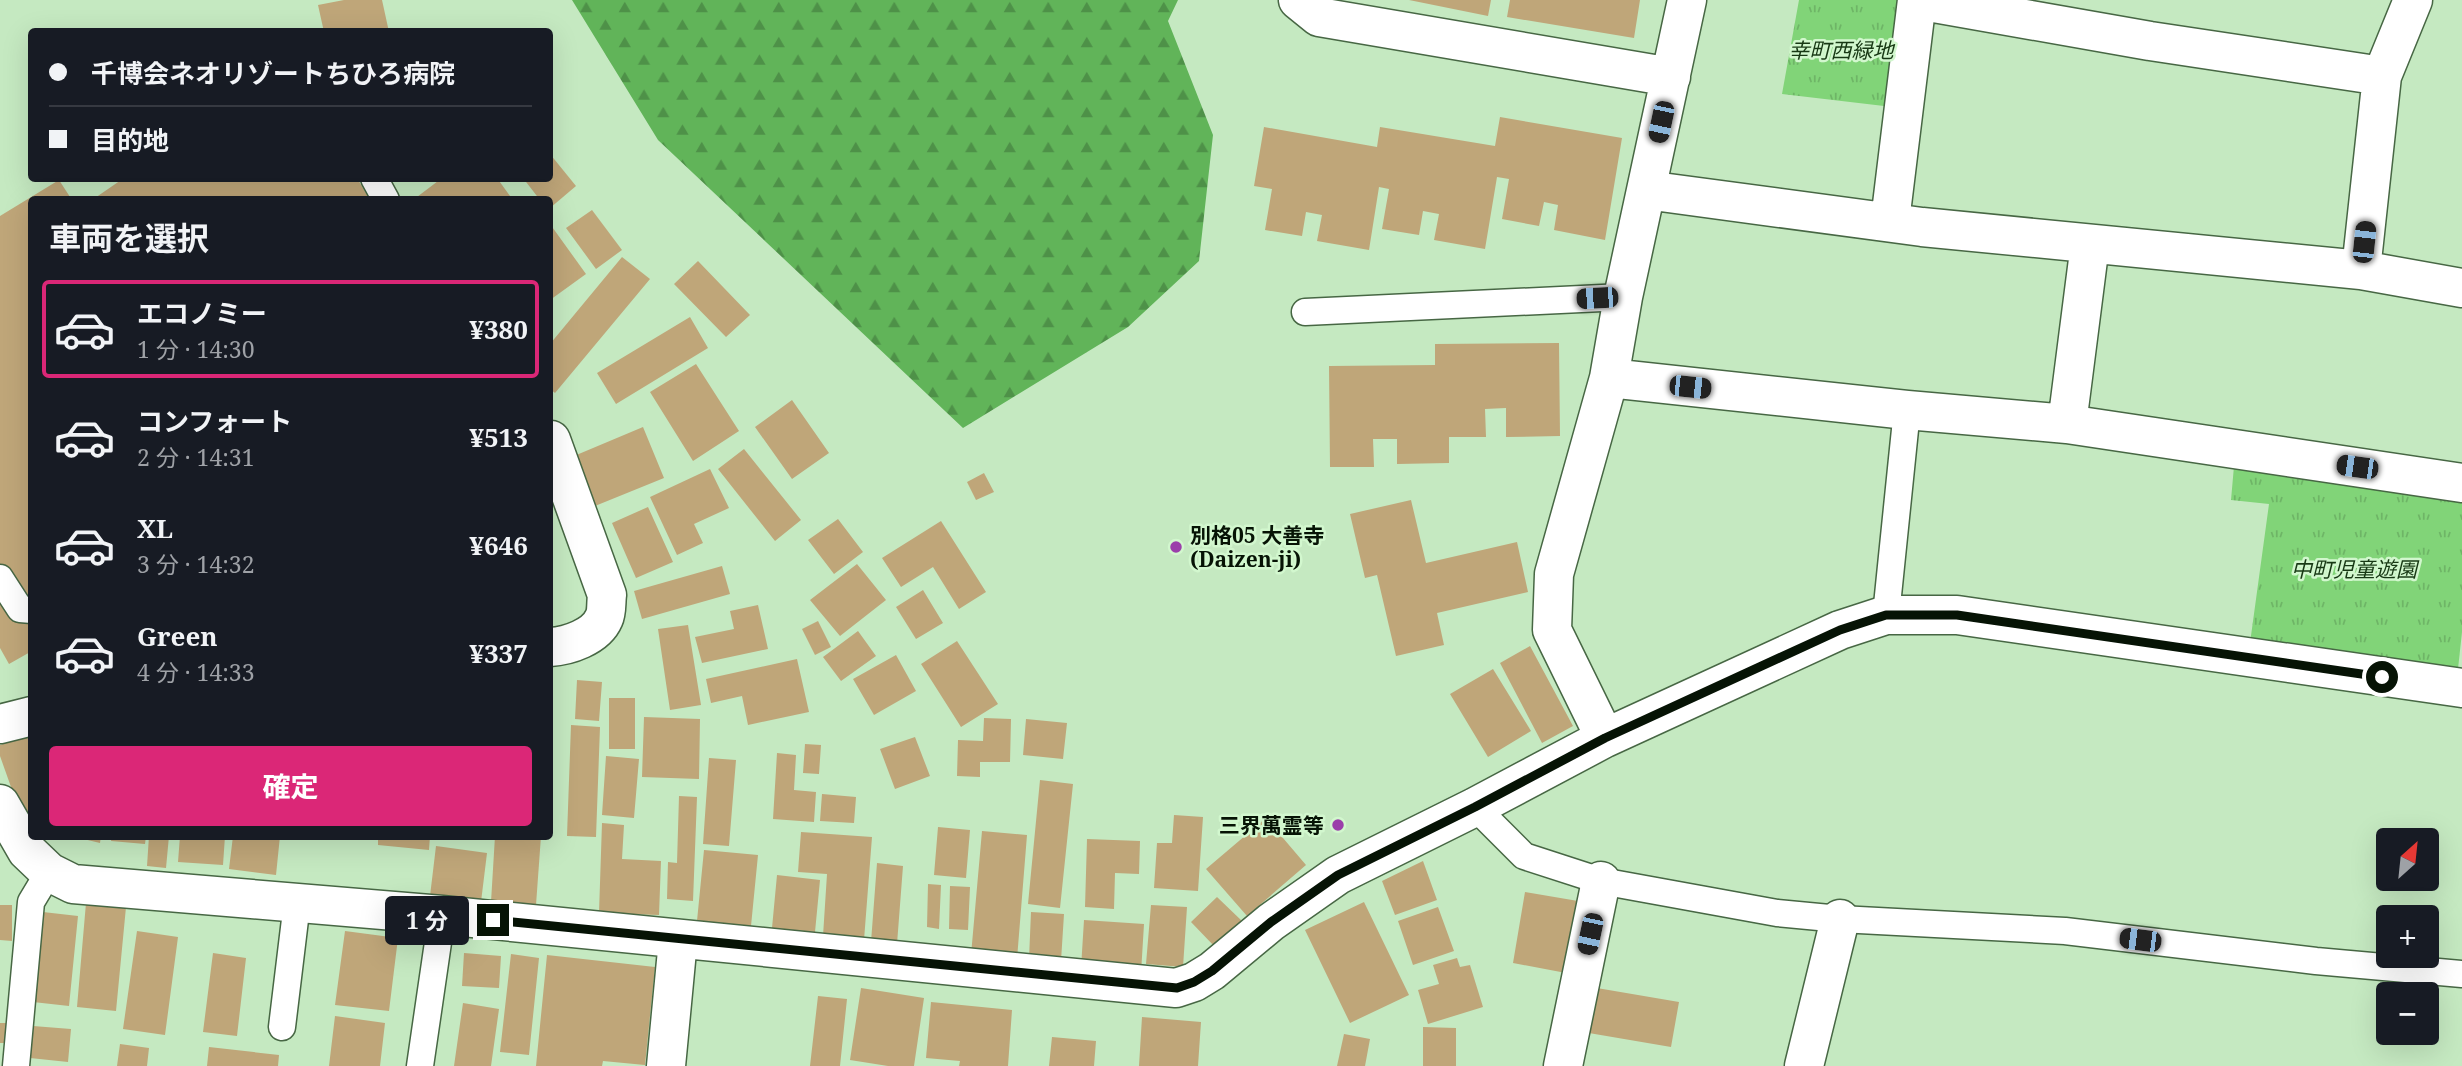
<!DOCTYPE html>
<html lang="ja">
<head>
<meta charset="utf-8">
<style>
	:root { --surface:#171b24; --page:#242831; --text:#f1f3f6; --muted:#9ea1a6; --line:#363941; --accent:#db2777 }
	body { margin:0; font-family:"Noto Serif","Noto Sans JP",serif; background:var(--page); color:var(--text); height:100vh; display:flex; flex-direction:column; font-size:26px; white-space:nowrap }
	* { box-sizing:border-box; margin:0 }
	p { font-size:23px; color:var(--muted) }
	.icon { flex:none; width:38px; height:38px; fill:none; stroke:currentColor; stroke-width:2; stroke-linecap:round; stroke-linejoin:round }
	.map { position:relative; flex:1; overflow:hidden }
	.panel { position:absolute; left:28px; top:196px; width:525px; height:644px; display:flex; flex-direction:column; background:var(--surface); border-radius:7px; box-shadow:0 7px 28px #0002 }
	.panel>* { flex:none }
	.top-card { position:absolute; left:28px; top:28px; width:525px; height:154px; border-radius:7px; box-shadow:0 7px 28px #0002; display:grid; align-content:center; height:154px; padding:0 21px; background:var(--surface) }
	.needle { width:46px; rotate:27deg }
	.buttons { position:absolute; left:2376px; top:828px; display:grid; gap:14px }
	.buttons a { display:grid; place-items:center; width:63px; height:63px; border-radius:7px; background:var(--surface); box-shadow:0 7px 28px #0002; font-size:35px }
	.end { position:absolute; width:32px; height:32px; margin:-16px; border:9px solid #061305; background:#fff; box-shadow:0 0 0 4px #fff }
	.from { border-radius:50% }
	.bubble { position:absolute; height:49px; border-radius:7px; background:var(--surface); box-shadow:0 7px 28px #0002; font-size:23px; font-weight:700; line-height:49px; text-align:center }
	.car { position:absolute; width:21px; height:42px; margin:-21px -10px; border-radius:9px; box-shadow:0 0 5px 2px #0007; background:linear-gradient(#222 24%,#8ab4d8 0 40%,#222 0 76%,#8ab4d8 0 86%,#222 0) }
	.top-card b { display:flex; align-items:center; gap:24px; height:66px; font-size:26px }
	.top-card b+b { border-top:2px solid var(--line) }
	.top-card i { width:18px; height:18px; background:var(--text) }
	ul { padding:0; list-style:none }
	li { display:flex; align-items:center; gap:21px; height:98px; margin:0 14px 10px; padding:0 7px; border:4px solid transparent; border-radius:7px }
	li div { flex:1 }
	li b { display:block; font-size:26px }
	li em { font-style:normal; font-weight:700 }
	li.active { border-color:var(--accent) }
	li>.icon { width:63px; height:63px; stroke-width:1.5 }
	h2 { padding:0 21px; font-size:32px; line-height:84px }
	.primary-button { display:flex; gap:14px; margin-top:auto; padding:14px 21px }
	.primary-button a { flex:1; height:80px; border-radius:7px; background:var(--accent); color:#fff; font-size:28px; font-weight:700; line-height:80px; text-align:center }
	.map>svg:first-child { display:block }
	.forest { fill:url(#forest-firs) }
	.park { fill:url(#park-tufts) }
	.building { fill:#bfa679 }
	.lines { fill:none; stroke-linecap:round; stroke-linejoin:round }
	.lane-casing { stroke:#476744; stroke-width:29 }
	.street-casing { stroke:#476744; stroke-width:41 }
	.lane { stroke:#fff; stroke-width:26 }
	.street { stroke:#fff; stroke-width:38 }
	.route { stroke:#061305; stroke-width:9 }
	.poi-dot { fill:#9b3faa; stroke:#d2f7ce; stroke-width:2.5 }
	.labels { text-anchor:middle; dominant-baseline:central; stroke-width:5; stroke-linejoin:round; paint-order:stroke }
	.park-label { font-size:21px; font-style:italic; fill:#173814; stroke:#d2f7ce }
	.poi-label { font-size:21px; font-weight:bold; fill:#061305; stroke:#d2f7ce; text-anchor:start }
</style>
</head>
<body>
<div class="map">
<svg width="2462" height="1066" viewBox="0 0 2462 1066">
	<defs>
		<pattern id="forest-firs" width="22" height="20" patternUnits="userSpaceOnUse" patternTransform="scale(1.75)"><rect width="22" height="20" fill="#61b459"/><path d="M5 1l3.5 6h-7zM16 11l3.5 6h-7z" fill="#4e9148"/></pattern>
		<pattern id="park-tufts" width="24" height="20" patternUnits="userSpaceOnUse" patternTransform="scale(1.75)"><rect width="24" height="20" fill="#81d478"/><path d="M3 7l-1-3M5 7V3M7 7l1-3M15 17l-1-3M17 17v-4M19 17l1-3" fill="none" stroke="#6eb566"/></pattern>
	</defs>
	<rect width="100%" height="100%" fill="#c5e9c1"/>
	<path class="forest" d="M572,0H1178L1168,21L1213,135L1199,261L1128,327L963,428L658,140Z"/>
	<path class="park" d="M1799,0H1898L1884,106L1782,94Z
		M2234,466L2462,495V632L2458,669L2250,643L2269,504L2231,500Z"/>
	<path class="building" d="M344,0H382L389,32H324L318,5Z
		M1409,0H1491L1488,16Z
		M1510,0H1640L1634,38L1507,17Z
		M1500,117L1622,138L1605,240L1554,230L1558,205L1544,202L1539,226L1502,219L1509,179L1497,177L1485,249L1434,240L1439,214L1423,211L1419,235L1382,229L1389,189L1379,187L1369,250L1317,241L1322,215L1306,212L1302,236L1265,230L1272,189L1254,186L1264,127L1377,147L1380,127L1495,146Z
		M550,154L576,186L550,208V200H540L523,178H550Z
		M124,178H357L370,200H92Z
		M442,178H497L513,200H413Z
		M59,180L72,200H32V651L9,664L0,648V216Z
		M592,210L622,250L596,269L566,228Z
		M550,224L586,274L550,300Z
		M622,257L650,279L555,393L550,389V344Z
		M698,261L750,315L726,337L674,284Z
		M690,317L708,348L616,404L597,373Z
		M1559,343L1560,436L1506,437V408L1485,409L1486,437H1449V463L1397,464V439H1373L1374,467H1330L1329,366L1435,365V344Z
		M696,364L739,431L693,461L650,392Z
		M792,400L829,453L792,479L755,427Z
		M643,427L664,478L595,506L574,456Z
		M744,449L801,520L775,541L718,469Z
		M710,469L729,508L694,524L703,543L677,555L650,497Z
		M984,473L994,492L976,500L967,482Z
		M1411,500L1426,563L1517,542L1528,592L1437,613L1444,645L1396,656L1377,575L1365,578L1350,514Z
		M648,507L673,562L636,578L612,523Z
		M838,519L863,552L834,574L808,540Z
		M941,521L986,592L959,609L933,567L901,587L882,558Z
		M857,564L886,600L840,636L810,600Z
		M722,566L730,594L642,619L634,591Z
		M923,590L943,623L916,639L896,607Z
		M758,605L768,649L702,663L695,637L734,629L730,611Z
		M818,621L831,647L815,655L802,629Z
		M688,625L701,705L670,710L658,629Z
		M858,631L876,656L841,681L823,657Z
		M957,641L998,704L961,727L921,664Z
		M1530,646L1573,726L1542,743L1500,663Z
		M896,655L916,691L874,715L853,679Z
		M797,659L809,712L748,725L742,696L711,703L706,679Z
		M1493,669L1531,731L1488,757L1450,694Z
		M577,680L602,682L599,721L575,719Z
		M609,698H635V749H609Z
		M644,717L700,719L699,779L642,777Z
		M984,718L1011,719L1010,762H980V777L957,776L958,740L983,741Z
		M1026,719L1067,723L1063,759L1023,755Z
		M571,725L600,727L596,837L567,836Z
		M32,734V819L16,801L0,756V745Z
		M915,737L930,776L895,789L880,749Z
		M805,744L821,745L819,774L803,773Z
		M777,753L796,755L794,790L816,792L814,822L773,819Z
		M606,756L639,759L634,818L602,815Z
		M709,758L736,760L729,846L703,844Z
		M1040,780L1073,784L1060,908L1028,904Z
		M822,794L856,797L854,823L820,821Z
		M679,796L697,797L693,901L667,899L668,862L677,863Z
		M1174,815L1203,817L1198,891L1154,888L1157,843H1172Z
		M1266,818L1306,865L1247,916L1206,869Z
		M602,823L624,825L622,859L661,861L659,915L599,913Z
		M938,827L970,830L966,878L934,875Z
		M982,831L1027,835L1017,959L971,955Z
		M801,832L872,837L864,940L823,936L827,874L798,872Z
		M71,836H101L100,843Z
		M112,836H146L145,844L111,841Z
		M149,836H169L166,868L147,866Z
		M180,836H225L223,865L178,862Z
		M233,836H280L276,875L229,869Z
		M378,836H430L429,850L378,845Z
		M495,836H541L536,905L491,902Z
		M1087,839L1140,841L1139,874L1115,873L1114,909L1085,907Z
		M436,846L487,853L481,902L430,896Z
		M704,850L758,855L751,926L697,921Z
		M1423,861L1437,900L1395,915L1382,881Z
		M877,863L903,866L897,944L871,942Z
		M777,875L820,880L815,932L772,928Z
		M928,884L941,885L939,929L927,927Z
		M950,886L970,887L968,930L949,929Z
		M1525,892L1578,901L1566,973L1513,963Z
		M1217,897L1242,921L1215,947L1191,922Z
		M1364,902L1409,995L1350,1023L1305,930Z
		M86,903L126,907L116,1011L77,1007Z
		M0,905H12V941L0,940Z
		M1151,905L1187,907L1183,967L1146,964Z
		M1438,907L1454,951L1413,965L1398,921Z
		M43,912L78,916L69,1006L33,1002Z
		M1031,912L1064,914L1061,961L1029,959Z
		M1084,920L1144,924L1141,973L1081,968Z
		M137,931L178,937L165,1035L123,1029Z
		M345,931L398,938L389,1011L335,1005Z
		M213,953L246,958L237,1036L203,1032Z
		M464,953L501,956L499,988L462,986Z
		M511,954L539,958L529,1055L500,1052Z
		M547,955L655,967L645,1065L603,1061L602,1066H536Z
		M1457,958L1460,967L1470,965L1483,1007L1428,1024L1418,990L1439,984L1433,965Z
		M1591,987L1679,1002L1671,1047L1583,1032Z
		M861,988L924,998L914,1066H888L850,1060Z
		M818,996L847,999L840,1066H810Z
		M931,1002L1012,1010L1008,1066H959L960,1061L926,1058Z
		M463,1003L499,1009L491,1066H454Z
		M335,1016L385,1023L380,1066H329Z
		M1142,1017L1201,1022L1198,1066H1139Z
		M0,1023H7V1043H0Z
		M33,1026L71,1029L68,1062L30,1058Z
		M1423,1027L1456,1028V1066H1423Z
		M1344,1034L1370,1039L1365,1066H1337Z
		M1052,1037L1096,1041L1094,1066H1049Z
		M120,1044L149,1048L147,1066H117Z
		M209,1047L279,1055L278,1066H207Z"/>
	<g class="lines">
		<g class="lane-casing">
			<path id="lane" d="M374,178L386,200
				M1305,312L1623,297
				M0,578L20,609L32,610
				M1886,615L1907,410
				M1475,807L1524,856L1601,881L1777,913L1840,919L2065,931L2316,961L2462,974
				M282,1027L297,903
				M16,1066L31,902L49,872
				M420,1066L442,915"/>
		</g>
		<g class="street-casing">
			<path id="street" d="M1298,0L1319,17L1671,77
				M1917,0L2150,41L2382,76
				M1646,190L1922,227L2361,270L2462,288
				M1890,221L1917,0
				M2090,244L2067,424L2462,483
				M2361,270L2382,76L2413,0
				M1609,378L1907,410L2067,424
				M550,647C568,646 596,637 604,618C607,612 606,601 607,595L551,440
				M0,724L32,716
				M1605,738L1552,630L1554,574L1609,378L1623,297L1687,0
				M0,804L27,851L49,872L73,884L442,915L1176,988L1194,982L1212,971L1271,922L1338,875L1475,807L1605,738L1840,630L1886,615H1957L2462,688
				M666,1066L678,940
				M1563,1066L1601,881
				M1804,1066L1840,919"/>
		</g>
		<use href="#lane" class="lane"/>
		<use href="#street" class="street"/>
	</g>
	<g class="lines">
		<path class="route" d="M493,920L1177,988L1194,982L1212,971L1271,922L1338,875L1475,807L1605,738L1840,630L1886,615H1957L2382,677"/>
	</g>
	<g class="poi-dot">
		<circle cx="1176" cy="547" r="7"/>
		<circle cx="1338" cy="825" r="7"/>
	</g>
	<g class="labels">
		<g class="park-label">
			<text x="1841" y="50">幸町西緑地</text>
			<text x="2354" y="569">中町児童遊園</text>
		</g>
		<g class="poi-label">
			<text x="1190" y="535">別格05 大善寺<tspan x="1190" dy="24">(Daizen-ji)</tspan></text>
			<text x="1324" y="825" text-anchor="end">三界萬霊等</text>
		</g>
	</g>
</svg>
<div class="buttons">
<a><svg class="needle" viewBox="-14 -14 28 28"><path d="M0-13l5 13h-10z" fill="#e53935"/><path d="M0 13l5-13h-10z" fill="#9ea1a6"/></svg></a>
<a>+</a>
<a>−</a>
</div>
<i class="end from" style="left:2382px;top:677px"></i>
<i class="end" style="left:493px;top:920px"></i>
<div class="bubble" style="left:385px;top:896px;width:84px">1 分</div>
<i class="car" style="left:1661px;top:122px;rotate:192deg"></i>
<i class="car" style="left:2364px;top:242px;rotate:6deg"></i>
<i class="car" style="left:1597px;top:298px;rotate:267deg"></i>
<i class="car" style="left:1690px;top:387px;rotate:96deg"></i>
<i class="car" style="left:2357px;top:467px;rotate:278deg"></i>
<i class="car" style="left:1590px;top:934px;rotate:192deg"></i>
<i class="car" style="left:2140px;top:940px;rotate:277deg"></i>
<div class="top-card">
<b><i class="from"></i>千博会ネオリゾートちひろ病院</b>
<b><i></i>目的地</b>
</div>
<section class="panel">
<h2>車両を選択</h2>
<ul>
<li class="active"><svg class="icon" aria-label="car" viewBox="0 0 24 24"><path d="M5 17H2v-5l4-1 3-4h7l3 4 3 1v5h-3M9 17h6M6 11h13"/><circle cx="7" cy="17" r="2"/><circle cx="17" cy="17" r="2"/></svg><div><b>エコノミー</b><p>1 分 · 14:30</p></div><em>¥380</em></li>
<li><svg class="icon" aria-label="car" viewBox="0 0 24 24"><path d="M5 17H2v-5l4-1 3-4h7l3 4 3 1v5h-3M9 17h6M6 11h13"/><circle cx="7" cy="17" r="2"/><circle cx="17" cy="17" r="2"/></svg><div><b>コンフォート</b><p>2 分 · 14:31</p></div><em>¥513</em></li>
<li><svg class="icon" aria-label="car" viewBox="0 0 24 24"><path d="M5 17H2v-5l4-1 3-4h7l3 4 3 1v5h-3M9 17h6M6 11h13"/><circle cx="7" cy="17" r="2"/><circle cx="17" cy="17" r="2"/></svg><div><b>XL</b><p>3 分 · 14:32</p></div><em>¥646</em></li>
<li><svg class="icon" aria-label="car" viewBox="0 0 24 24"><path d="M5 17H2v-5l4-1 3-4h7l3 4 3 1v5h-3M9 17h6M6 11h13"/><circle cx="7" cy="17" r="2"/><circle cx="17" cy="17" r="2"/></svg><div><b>Green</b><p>4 分 · 14:33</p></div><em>¥337</em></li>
</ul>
<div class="primary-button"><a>確定</a></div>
</section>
</div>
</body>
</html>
